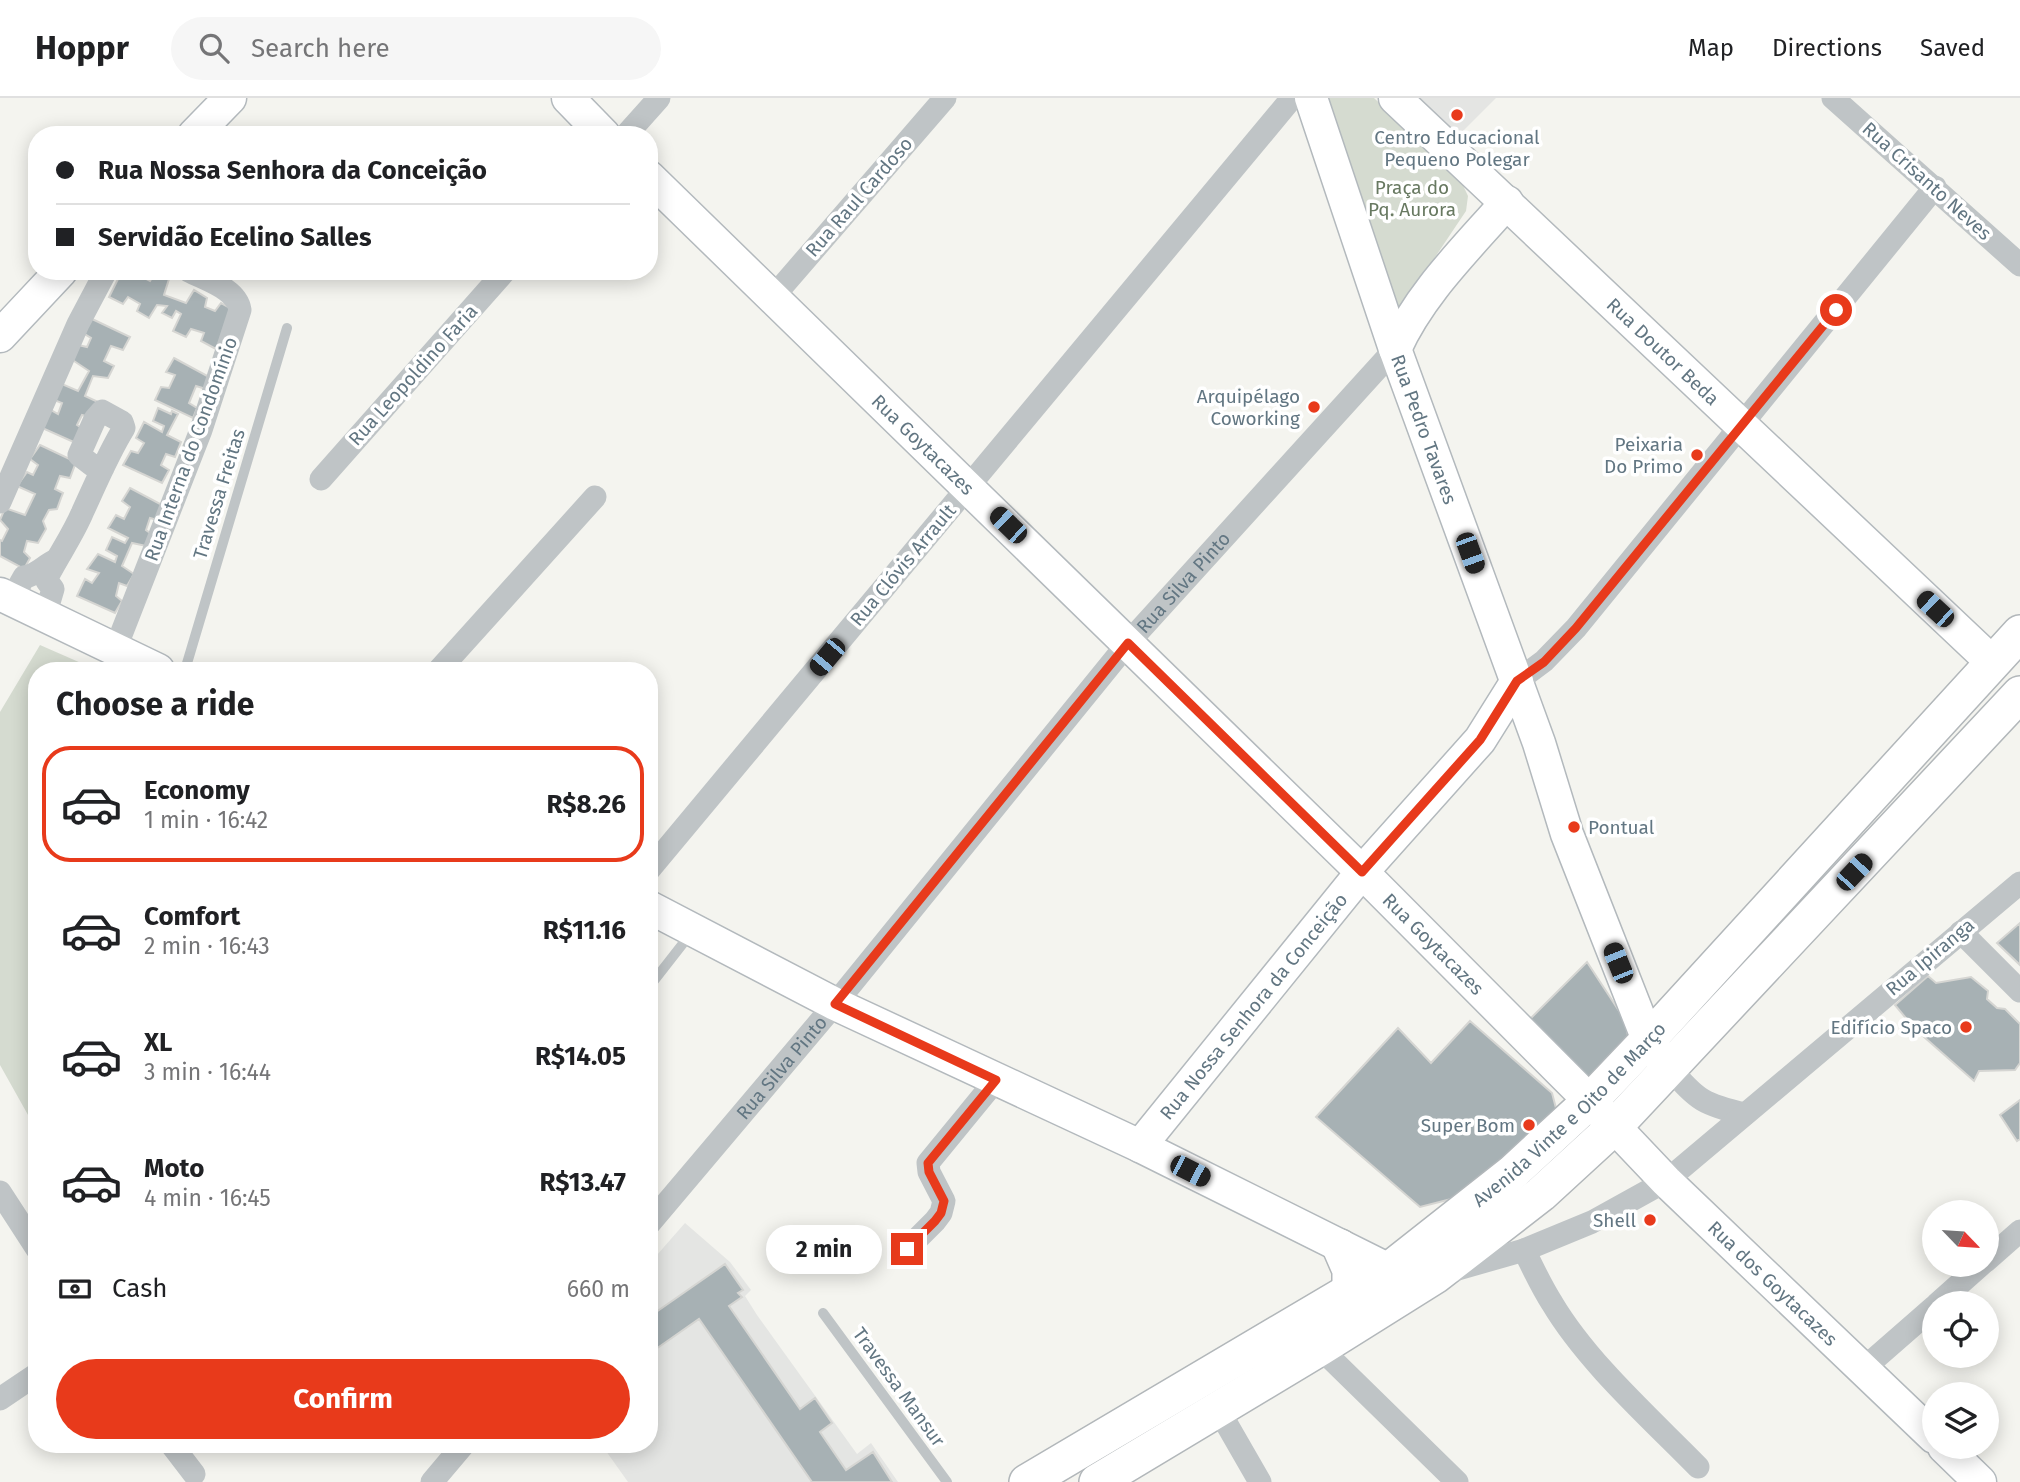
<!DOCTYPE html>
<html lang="en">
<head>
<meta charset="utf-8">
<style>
	:root { --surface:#fff; --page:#f6f6f6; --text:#202124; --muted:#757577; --line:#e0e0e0; --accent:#e83a1b }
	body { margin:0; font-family:"Fira Sans",sans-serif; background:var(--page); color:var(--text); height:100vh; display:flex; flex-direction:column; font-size:26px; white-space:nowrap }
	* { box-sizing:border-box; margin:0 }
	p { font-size:23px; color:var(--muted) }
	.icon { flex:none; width:38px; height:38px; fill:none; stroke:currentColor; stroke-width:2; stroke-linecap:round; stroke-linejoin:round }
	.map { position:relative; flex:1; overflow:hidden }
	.details { position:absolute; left:28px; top:564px; width:630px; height:791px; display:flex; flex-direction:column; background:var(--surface); border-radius:28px; box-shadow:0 4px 18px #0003 }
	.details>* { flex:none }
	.banner { position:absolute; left:28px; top:28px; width:630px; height:154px; border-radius:28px; box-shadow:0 4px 18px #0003; display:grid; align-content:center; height:154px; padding:0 28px; background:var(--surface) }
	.needle { width:46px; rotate:115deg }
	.fabs { position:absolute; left:1922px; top:1102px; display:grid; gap:14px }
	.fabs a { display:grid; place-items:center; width:77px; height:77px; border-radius:50%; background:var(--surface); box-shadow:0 4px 18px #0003; font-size:35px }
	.end { position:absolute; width:32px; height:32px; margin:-16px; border:9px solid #e83a1b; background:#fff; box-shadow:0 0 0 4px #fff }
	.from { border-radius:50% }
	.bubble { position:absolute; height:49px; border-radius:24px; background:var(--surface); box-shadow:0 4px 18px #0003; font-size:23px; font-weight:700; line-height:49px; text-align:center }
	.car { position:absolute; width:21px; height:42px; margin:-21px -10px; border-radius:9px; box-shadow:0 0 5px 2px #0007; background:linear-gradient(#222 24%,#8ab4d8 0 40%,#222 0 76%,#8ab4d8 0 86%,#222 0) }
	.banner b { display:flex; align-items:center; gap:24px; height:66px; font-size:26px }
	.banner b+b { border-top:2px solid var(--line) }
	.banner i { width:18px; height:18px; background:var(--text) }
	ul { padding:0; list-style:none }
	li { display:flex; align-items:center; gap:21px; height:116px; margin:0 14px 10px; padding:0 14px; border:4px solid transparent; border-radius:28px }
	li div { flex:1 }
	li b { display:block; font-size:26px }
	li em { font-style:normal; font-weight:700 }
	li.current { border-color:var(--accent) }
	li>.icon { width:63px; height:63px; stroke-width:1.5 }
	h2 { padding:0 28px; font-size:32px; line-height:84px }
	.pay { display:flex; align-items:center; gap:18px; height:77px; padding:0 28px; font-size:26px }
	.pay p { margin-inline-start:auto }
	.primary-button { display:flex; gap:14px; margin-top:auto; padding:14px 28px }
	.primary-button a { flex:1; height:80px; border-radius:42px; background:var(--accent); color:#fff; font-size:28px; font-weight:700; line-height:80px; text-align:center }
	header { display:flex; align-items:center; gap:42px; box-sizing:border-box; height:98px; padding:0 35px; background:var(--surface); border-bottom:2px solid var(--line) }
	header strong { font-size:33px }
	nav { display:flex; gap:38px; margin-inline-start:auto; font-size:24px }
	.search { width:490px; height:63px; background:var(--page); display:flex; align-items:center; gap:18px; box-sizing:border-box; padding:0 24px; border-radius:38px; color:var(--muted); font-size:26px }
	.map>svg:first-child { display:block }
	.built { fill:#e4e5e3 }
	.green { fill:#d5dbd0 }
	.building { fill:#a7b1b4; stroke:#d5d5d2; stroke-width:2 }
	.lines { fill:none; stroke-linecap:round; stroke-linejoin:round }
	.secondary-casing { stroke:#b3b9bd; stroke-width:35 }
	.primary-casing { stroke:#b2b7ba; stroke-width:38 }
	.lane { stroke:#bfc4c6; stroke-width:10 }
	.street { stroke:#bfc4c6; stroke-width:23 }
	.secondary { stroke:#fff; stroke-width:32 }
	.primary { stroke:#fff; stroke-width:35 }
	.route { stroke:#e83a1b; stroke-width:9 }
	.poi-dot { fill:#e83a1b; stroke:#fff; stroke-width:2.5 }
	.labels { text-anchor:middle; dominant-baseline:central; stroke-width:7; stroke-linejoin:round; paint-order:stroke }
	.poi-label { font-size:19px; fill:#627682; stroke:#fff; text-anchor:end }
	.street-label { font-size:19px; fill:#627682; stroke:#fff }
	.park-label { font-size:19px; fill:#687961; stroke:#fff }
</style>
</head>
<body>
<header>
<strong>Hoppr</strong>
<div class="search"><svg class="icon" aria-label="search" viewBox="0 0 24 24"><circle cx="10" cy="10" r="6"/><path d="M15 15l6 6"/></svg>Search here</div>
<nav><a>Map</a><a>Directions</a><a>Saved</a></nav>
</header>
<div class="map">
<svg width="2020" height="1384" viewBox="0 0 2020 1384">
	<rect width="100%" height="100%" fill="#f4f4ef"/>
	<path class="built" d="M1414,0H1496L1464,32L1458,35Z
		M685,1125L730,1164L751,1192L745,1198L757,1217L857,1356L871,1345L898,1384H628L601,1346H649V1166Z"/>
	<path class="green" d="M1325,0H1374L1460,81L1468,98L1466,113L1401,210L1394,227Z
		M40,547L97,572H37V1033L0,967V614Z"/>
	<path class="building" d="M122,173H141L139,177L150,183L155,175L169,181L164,197L186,205L194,192L207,200L205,209L215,213L221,205L234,212L216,251L201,243L204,235L191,231L186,239L173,233L181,216L176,213L172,220L162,215L167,208L157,207L149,220L137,213L140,206L128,199L123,206L109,199Z
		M90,220L130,239L123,252L111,248L104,263L114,268L108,280L93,278L85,298L98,304L89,319L82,317L77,327L86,333L78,346L40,329L49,311L58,316L62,305L54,302L62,286L78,293L89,273L71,261L78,247L87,249L91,240L83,235Z
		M174,260L211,280L206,291L196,288L189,305L197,310L193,320L155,302L161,289L169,290L175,277L166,274Z
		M158,310L171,316L172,313L178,316L167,337L181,344L175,359L166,356L161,367L169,372L162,385L123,367L131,353L138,355L144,345L136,340L144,324L162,334L164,328L153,323Z
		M40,347L76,364L70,380L60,378L55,391L63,395L61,400L57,411L49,412L43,423L46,431L38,445L27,443L24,454L30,460L24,471L0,458V442L2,443L8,431L0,422L5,410L25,417L35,396L17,388L27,374L33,377L38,367L30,361Z
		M130,390L164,408L161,423L150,420L146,432L153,437L146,448L132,445L122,468L134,476L127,488L119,485L116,498L122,503L115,515L77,498L85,481L92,485L99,475L87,471L98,456L115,464L117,458L106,452L112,439L125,445L128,440L108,430L116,417L124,421L130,409L122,403Z
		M2020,825V867L1997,845Z
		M1587,864L1625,922L1630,948L1602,976L1584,979L1528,923Z
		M1928,878L1936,885L1971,879L1988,893L1987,901L1997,910L2005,911L2020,926V965L2015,972L1979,973L1974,983L1915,931L1895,907Z
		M1470,923L1552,995L1557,1014L1459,1099L1420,1109L1316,1019L1398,930L1431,965Z
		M2020,1002V1041L2017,1043L2000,1017Z
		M725,1166L743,1192L738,1195L742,1199L729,1208L800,1311L815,1300L832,1325L820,1334L846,1372L873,1354L892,1384H812L699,1221L656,1251L649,1242V1219Z"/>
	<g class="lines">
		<g class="secondary-casing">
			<g id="secondary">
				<path d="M568,0L604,37"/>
				<path id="s2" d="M1311,0L1395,251L1539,645L1567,736L1648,942L1662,961"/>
				<path id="s3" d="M1395,0L1993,565"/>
				<path d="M194,37L230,0"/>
				<path id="s4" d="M649,79L1362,774L1590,1003L1666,1083L1934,1339"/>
				<path d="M0,238L61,173"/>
				<path d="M1395,251C1420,195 1467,150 1507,104"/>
				<path d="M0,496L158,572"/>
				<path d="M649,809L835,906L1140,1048L1389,1172"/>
				<path id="s5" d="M1140,1048L1362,774L1480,642L1517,583"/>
				<path d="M1944,1349L1980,1384"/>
			</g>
		</g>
		<g class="primary-casing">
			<g id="primary">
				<path d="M1340,1149L1350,1172V1193"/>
				<path id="s6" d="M1027,1384L1350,1193L1389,1172L1512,1075L1590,1003L1648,942L2020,535"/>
				<path d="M1097,1384L1320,1250L1435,1178L1541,1096L1614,1029L2020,596"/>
			</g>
		</g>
		<path class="lane" d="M185,572L287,230
			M649,889L692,834
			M823,1215L947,1384"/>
		<g class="street">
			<path d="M1833,0L2020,167"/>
			<path d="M626,37L659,0"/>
			<path d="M773,199L945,0"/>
			<path d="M321,381L505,173"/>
			<path d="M0,404L78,226L106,173"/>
			<path d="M11,502L24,479C38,477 44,467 56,462"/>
			<path d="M45,518L53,491L47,483L49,476C60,455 74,435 83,413C96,385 108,356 124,330L122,324L102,313L95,321L79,357L92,367L103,370"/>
			<path d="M115,552L201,332L240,212C237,191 206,182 189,173"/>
			<path d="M439,572L595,399"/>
			<path d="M1517,583L1544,563L1576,530L1935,89"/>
			<path d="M649,772L1292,0"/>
			<path d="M1961,834L2020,893"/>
			<path d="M1670,970C1696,1002 1705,1007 1745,1016"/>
			<path d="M0,1094L37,1151"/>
			<path id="s1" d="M649,1126L835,906L1128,545L1395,251"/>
			<path d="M907,1151L935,1123L941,1115L944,1103L929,1074L928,1065L996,982"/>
			<path d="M1524,1152C1533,1170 1541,1188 1552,1205C1587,1264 1649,1319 1698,1369"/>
			<path d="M1986,1163L2020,1133"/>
			<path d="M1451,1173L1524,1152L1592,1124L1666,1083L2020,785"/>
			<path d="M1937,1206L1981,1167"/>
			<path d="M1320,1250L1457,1384"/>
			<path d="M1863,1271L1934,1209"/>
			<path d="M0,1301L37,1276"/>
			<path d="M1218,1311L1260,1384"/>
			<path d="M171,1346L194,1376"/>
			<path d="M432,1384L464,1346"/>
		</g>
		<use href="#secondary" class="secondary"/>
		<use href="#primary" class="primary"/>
	</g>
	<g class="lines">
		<path class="route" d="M907,1151L935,1123L941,1115L944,1103L929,1074L928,1065L996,982L835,906L1128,545L1362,774L1480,642L1517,583L1544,564L1576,530L1836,212"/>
	</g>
	<g class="poi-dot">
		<circle cx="1457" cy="17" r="7"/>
		<circle cx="1314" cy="309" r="7"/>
		<circle cx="1697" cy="357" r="7"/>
		<circle cx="1574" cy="729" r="7"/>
		<circle cx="1966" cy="929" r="7"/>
		<circle cx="1529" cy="1027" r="7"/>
		<circle cx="1650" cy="1122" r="7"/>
	</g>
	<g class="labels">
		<g class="poi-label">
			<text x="1457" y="39" text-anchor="middle">Centro Educacional<tspan x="1457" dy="22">Pequeno Polegar</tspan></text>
			<text x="1300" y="298">Arquipélago<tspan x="1300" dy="22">Coworking</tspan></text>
			<text x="1683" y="346">Peixaria<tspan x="1683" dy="22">Do Primo</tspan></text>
			<text x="1588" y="729" text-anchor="start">Pontual</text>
			<text x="1952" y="929">Edifício Spaco</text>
			<text x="1515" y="1027">Super Bom</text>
			<text x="1636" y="1122">Shell</text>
		</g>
		<g class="street-label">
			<text transform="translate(1927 83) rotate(42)">Rua Crisanto Neves</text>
			<text transform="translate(859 99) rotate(-49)">Rua Raul Cardoso</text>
			<text stroke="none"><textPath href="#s3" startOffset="369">Rua Doutor Beda</textPath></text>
			<text transform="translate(413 277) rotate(-48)">Rua Leopoldino Faria</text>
			<text stroke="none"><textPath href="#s2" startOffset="350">Rua Pedro Tavares</textPath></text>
			<text stroke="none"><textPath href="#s4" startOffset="383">Rua Goytacazes</textPath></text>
			<text transform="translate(191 351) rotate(-70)">Rua Interna do Condomínio</text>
			<text transform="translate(219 396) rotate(-73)">Travessa Freitas</text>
			<text transform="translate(903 467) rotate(-50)">Rua Clóvis Arrault</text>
			<text stroke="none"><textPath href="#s1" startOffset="835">Rua Silva Pinto</textPath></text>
			<text stroke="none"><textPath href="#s4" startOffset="1097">Rua Goytacazes</textPath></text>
			<text transform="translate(1930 859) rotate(-40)">Rua Ipiranga</text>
			<text stroke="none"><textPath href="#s5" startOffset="180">Rua Nossa Senhora da Conceição</textPath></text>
			<text stroke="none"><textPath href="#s1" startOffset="205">Rua Silva Pinto</textPath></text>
			<text stroke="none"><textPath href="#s6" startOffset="658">Avenida Vinte e Oito de Março</textPath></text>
			<text stroke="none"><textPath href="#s4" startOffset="1577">Rua dos Goytacazes</textPath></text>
			<text transform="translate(899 1289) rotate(54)">Travessa Mansur</text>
		</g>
		<g class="park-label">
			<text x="1412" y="89">Praça do<tspan x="1412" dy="22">Pq. Aurora</tspan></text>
		</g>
	</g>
</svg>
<div class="fabs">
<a><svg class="needle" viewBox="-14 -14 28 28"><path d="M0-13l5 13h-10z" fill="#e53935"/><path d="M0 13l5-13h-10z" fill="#757577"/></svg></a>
<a><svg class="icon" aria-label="locate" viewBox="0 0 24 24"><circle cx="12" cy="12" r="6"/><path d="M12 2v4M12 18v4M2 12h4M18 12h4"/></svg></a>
<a><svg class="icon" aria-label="layers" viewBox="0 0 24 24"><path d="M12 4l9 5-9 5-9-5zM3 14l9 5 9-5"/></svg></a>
</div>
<i class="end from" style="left:1836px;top:212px"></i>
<i class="end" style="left:907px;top:1151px"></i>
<div class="bubble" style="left:766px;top:1127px;width:116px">2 min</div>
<i class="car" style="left:1008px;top:427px;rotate:314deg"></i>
<i class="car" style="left:1470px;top:455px;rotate:160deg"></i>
<i class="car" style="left:1935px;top:511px;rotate:313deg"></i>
<i class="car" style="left:827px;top:559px;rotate:220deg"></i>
<i class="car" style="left:1854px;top:774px;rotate:43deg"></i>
<i class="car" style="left:1618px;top:865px;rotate:338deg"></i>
<i class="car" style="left:1190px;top:1073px;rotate:117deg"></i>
<div class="banner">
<b><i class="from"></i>Rua Nossa Senhora da Conceição</b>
<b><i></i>Servidão Ecelino Salles</b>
</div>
<section class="details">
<h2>Choose a ride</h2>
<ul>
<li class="current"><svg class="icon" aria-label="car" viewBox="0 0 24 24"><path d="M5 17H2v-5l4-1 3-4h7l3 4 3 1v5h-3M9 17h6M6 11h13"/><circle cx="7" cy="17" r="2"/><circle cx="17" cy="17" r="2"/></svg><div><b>Economy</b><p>1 min · 16:42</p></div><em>R$8.26</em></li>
<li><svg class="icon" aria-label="car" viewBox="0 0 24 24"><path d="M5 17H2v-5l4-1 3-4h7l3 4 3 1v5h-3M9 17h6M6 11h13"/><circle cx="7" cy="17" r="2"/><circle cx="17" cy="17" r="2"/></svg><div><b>Comfort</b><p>2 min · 16:43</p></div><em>R$11.16</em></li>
<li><svg class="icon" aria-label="car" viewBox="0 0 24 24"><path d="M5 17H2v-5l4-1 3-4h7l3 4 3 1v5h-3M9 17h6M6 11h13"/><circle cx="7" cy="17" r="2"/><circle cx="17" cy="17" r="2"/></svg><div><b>XL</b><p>3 min · 16:44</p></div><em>R$14.05</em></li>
<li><svg class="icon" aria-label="car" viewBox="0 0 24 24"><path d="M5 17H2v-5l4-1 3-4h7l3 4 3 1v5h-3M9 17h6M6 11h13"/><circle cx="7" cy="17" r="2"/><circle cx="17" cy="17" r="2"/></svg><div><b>Moto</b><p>4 min · 16:45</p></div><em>R$13.47</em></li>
</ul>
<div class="pay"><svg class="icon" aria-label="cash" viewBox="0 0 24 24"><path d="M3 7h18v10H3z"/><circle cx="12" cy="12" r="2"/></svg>Cash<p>660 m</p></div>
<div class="primary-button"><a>Confirm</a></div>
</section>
</div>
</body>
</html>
